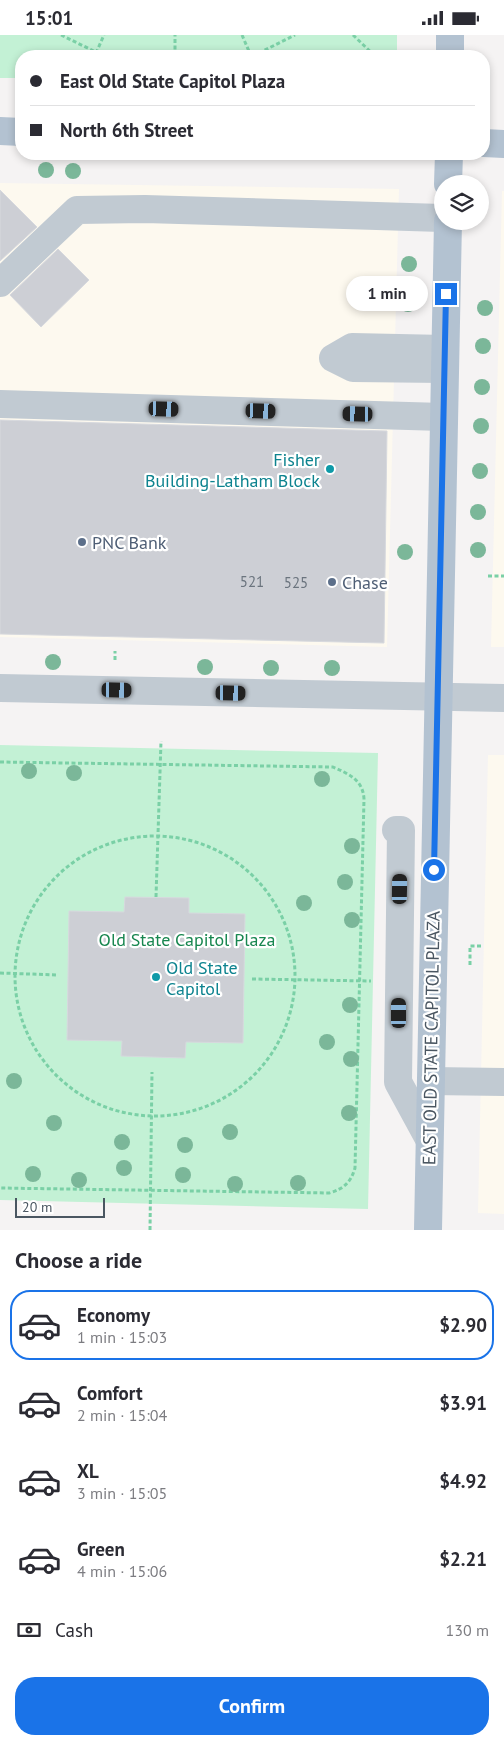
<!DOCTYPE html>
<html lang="en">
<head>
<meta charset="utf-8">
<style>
	:root { --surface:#fff; --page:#f7f7f7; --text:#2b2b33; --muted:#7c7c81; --line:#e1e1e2; --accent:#1a73e8 }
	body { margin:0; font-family:"PT Sans",sans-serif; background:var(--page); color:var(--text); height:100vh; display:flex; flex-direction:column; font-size:19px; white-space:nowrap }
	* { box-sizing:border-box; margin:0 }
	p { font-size:16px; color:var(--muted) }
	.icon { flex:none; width:28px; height:28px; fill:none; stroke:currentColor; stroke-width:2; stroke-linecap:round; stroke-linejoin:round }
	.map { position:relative; height:1195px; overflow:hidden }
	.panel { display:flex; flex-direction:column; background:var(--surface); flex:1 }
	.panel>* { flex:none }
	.top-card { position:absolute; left:15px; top:15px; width:475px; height:110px; border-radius:20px; box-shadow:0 2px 8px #0003; display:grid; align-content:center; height:110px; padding:0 15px; background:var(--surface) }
	.tools { position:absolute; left:434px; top:140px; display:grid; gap:10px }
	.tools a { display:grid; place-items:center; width:55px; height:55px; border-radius:50%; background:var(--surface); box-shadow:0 2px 8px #0003; font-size:25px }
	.scale { position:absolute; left:15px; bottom:12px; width:90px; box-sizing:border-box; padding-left:5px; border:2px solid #4a5661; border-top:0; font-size:14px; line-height:18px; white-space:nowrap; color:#4a5661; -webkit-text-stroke:4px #fff; paint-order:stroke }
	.end { position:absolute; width:22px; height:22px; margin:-11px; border:6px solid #1a73e8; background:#fff; box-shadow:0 0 0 2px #fff }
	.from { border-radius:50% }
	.bubble { position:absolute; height:35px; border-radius:18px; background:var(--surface); box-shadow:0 2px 8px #0003; font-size:16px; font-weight:700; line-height:35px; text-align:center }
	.car { position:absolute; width:15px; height:30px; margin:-15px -8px; border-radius:6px; box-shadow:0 0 4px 1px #0007; background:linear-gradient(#222 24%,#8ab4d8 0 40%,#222 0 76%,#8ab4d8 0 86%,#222 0) }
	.top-card b { display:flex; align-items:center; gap:18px; height:48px; font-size:19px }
	.top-card b+b { border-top:1px solid var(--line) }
	.top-card i { width:12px; height:12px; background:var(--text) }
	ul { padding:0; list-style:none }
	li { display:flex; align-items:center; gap:15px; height:70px; margin:0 10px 8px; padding:0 5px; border:2px solid transparent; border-radius:20px }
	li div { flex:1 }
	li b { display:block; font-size:19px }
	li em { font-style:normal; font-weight:700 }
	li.active { border-color:var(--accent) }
	li>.icon { width:45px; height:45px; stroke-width:1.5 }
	h2 { padding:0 15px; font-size:22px; line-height:60px }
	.pay { display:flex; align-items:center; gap:12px; height:55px; padding:0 15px; font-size:19px }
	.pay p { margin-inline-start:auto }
	.action { display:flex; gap:10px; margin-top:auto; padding:10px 15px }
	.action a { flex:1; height:58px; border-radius:20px; background:var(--accent); color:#fff; font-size:20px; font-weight:700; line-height:58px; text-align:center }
	.status { display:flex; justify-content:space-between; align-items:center; height:35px; padding:0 25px; background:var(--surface); direction:ltr }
	.status svg { height:14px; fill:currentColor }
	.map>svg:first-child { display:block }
	.commercial { fill:#fdf9ef }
	.green { fill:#c3f1d5 }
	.building { fill:#cdcfd5; stroke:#d7d9de }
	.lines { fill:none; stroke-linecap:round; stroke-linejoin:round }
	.path { stroke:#7ad0a6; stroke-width:3; stroke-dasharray:4 2.5; stroke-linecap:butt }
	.minor { stroke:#c1cad2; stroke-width:28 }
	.major { stroke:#b3c2d1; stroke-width:28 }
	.tree { fill:#7bb799 }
	.route { stroke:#1a73e8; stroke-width:6 }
	.culture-dot { fill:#0f9aa8; stroke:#fff; stroke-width:2 }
	.service-dot { fill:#5c6f8a; stroke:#fff; stroke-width:2 }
	.labels { text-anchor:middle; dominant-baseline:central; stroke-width:4.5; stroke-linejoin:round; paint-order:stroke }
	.number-label { font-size:15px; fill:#6b747e }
	.culture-label { font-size:18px; fill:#0d838f; stroke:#fff; text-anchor:end }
	.service-label { font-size:18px; fill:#4e5e75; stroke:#fff; text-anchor:start }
	.park-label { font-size:18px; fill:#17864f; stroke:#fff }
	.street-label { font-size:18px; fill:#4a5661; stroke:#fff }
</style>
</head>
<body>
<div class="status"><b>15:01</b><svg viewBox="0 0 49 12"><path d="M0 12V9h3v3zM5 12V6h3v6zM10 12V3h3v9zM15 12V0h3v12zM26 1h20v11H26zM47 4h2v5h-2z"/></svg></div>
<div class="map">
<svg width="504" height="1195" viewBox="0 0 504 1195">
	<rect width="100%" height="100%" fill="#f5f3f3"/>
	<path class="commercial" d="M0,148L399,154L387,612L0,602Z
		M502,156H504V612H491Z
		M488,720H504V1179L478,1178Z"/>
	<path class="green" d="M0,0H397V21H21V43H0Z
		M0,710L378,718L368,1174L0,1165Z"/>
	<path class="building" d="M0,155L37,192L0,226Z
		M58,214L89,245L41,292L10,260Z
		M0,385L387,396L384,608L0,599Z
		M125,862L189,863V878L245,879L243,1008L186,1007L185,1023L121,1021L122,1006L67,1005L69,876L124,877Z"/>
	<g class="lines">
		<path class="path" d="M61,0L104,21
			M242,0L251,21
			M353,0L375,21
			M96,18L104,0
			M175,21V0
			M253,21L295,0
			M488,541H504
			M115,625V616
			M0,727L333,732C349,739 363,745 364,764L355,1133C351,1147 344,1154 329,1158L0,1153
			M15 941a140 140 0 1 1 280 0a140 140 0 1 1-280 0Z
			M156,862L161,706
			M470,930V911H481
			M0,938L58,940
			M252,944L371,946
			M150,1195L152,1037"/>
		<path class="minor" d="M0,248L77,175L145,174L442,183
			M333,323L352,312L445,314
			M333,323L353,333L444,334
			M0,369L443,382
			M0,653L504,663
			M396,795H401L398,1047L429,1104
			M431,1046L504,1047"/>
		<path class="major" d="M450,21V0
			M0,96L21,97
			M484,108L504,109
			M448,149L449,119
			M428,1195L448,186"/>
	</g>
	<g class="tree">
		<circle cx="46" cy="135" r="8"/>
		<circle cx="73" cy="136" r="8"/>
		<circle cx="409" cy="229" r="8"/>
		<circle cx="408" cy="269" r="8"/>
		<circle cx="485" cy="273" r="8"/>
		<circle cx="483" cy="311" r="8"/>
		<circle cx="482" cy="352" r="8"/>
		<circle cx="481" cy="391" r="8"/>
		<circle cx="480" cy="436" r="8"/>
		<circle cx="478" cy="477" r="8"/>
		<circle cx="478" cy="515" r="8"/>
		<circle cx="405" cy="517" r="8"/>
		<circle cx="53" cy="627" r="8"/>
		<circle cx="205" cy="632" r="8"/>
		<circle cx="271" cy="633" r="8"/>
		<circle cx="332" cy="633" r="8"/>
		<circle cx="29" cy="736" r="8"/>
		<circle cx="74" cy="738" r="8"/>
		<circle cx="322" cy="744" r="8"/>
		<circle cx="352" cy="811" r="8"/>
		<circle cx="345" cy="847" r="8"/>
		<circle cx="304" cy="868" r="8"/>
		<circle cx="352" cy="885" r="8"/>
		<circle cx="350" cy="970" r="8"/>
		<circle cx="327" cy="1007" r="8"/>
		<circle cx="351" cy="1024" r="8"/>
		<circle cx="14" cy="1046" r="8"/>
		<circle cx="349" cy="1078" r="8"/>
		<circle cx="54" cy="1088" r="8"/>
		<circle cx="230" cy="1097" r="8"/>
		<circle cx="122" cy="1107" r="8"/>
		<circle cx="185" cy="1110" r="8"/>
		<circle cx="124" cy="1133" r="8"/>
		<circle cx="33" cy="1139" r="8"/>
		<circle cx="183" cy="1140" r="8"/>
		<circle cx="79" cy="1145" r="8"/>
		<circle cx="298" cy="1148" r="8"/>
		<circle cx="235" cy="1149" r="8"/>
	</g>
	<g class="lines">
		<path class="route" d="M434,835L446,259"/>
	</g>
	<g class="culture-dot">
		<circle cx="330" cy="434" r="5"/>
		<circle cx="156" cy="942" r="5"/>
	</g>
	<g class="service-dot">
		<circle cx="82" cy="507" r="5"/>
		<circle cx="332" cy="547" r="5"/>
	</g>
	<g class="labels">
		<g class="number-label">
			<text x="252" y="546">521</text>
			<text x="296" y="547">525</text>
		</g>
		<g class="culture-label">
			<text x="320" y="424">Fisher<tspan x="320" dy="21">Building-Latham Block</tspan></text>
			<text x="166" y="932" text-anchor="start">Old State<tspan x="166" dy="21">Capitol</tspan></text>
		</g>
		<g class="service-label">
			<text x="92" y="507">PNC Bank</text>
			<text x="342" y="547">Chase</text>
		</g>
		<g class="park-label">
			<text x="187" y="904">Old State Capitol Plaza</text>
		</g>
		<g class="street-label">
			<text transform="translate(431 1003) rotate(-89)">EAST OLD STATE CAPITOL PLAZA</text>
		</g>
	</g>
</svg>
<div class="tools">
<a><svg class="icon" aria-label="layers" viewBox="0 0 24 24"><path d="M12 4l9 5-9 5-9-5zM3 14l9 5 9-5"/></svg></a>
</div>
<div class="scale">20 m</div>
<i class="end from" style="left:434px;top:835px"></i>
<i class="end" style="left:446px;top:259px"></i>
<div class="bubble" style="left:346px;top:241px;width:82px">1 min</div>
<i class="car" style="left:164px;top:374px;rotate:92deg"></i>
<i class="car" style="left:261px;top:376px;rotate:92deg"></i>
<i class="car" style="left:358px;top:379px;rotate:271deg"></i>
<i class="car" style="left:117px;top:655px;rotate:91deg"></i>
<i class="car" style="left:231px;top:658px;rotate:91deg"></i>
<i class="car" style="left:400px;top:854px;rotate:1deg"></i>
<i class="car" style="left:399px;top:978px;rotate:0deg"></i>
<div class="top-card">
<b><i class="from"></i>East Old State Capitol Plaza</b>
<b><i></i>North 6th Street</b>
</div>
</div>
<section class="panel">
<h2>Choose a ride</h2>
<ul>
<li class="active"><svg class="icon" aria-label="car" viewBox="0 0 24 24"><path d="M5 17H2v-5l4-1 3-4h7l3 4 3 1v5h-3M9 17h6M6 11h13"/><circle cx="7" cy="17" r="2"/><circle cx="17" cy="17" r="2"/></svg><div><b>Economy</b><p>1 min · 15:03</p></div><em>$2.90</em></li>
<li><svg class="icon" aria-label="car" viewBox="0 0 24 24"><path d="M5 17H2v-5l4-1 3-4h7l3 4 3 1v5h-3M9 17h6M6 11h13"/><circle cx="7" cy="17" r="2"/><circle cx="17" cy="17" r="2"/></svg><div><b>Comfort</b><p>2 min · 15:04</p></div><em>$3.91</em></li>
<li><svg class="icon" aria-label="car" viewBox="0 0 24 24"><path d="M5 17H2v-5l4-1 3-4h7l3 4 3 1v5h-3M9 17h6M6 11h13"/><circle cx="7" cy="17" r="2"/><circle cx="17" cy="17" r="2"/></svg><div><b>XL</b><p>3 min · 15:05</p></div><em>$4.92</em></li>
<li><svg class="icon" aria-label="car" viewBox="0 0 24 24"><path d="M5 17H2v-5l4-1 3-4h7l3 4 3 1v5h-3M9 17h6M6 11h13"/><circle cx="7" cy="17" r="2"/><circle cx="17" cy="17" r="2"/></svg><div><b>Green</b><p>4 min · 15:06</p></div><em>$2.21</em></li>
</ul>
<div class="pay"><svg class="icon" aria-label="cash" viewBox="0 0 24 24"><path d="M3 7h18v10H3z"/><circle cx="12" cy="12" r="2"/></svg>Cash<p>130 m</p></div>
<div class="action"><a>Confirm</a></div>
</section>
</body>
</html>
